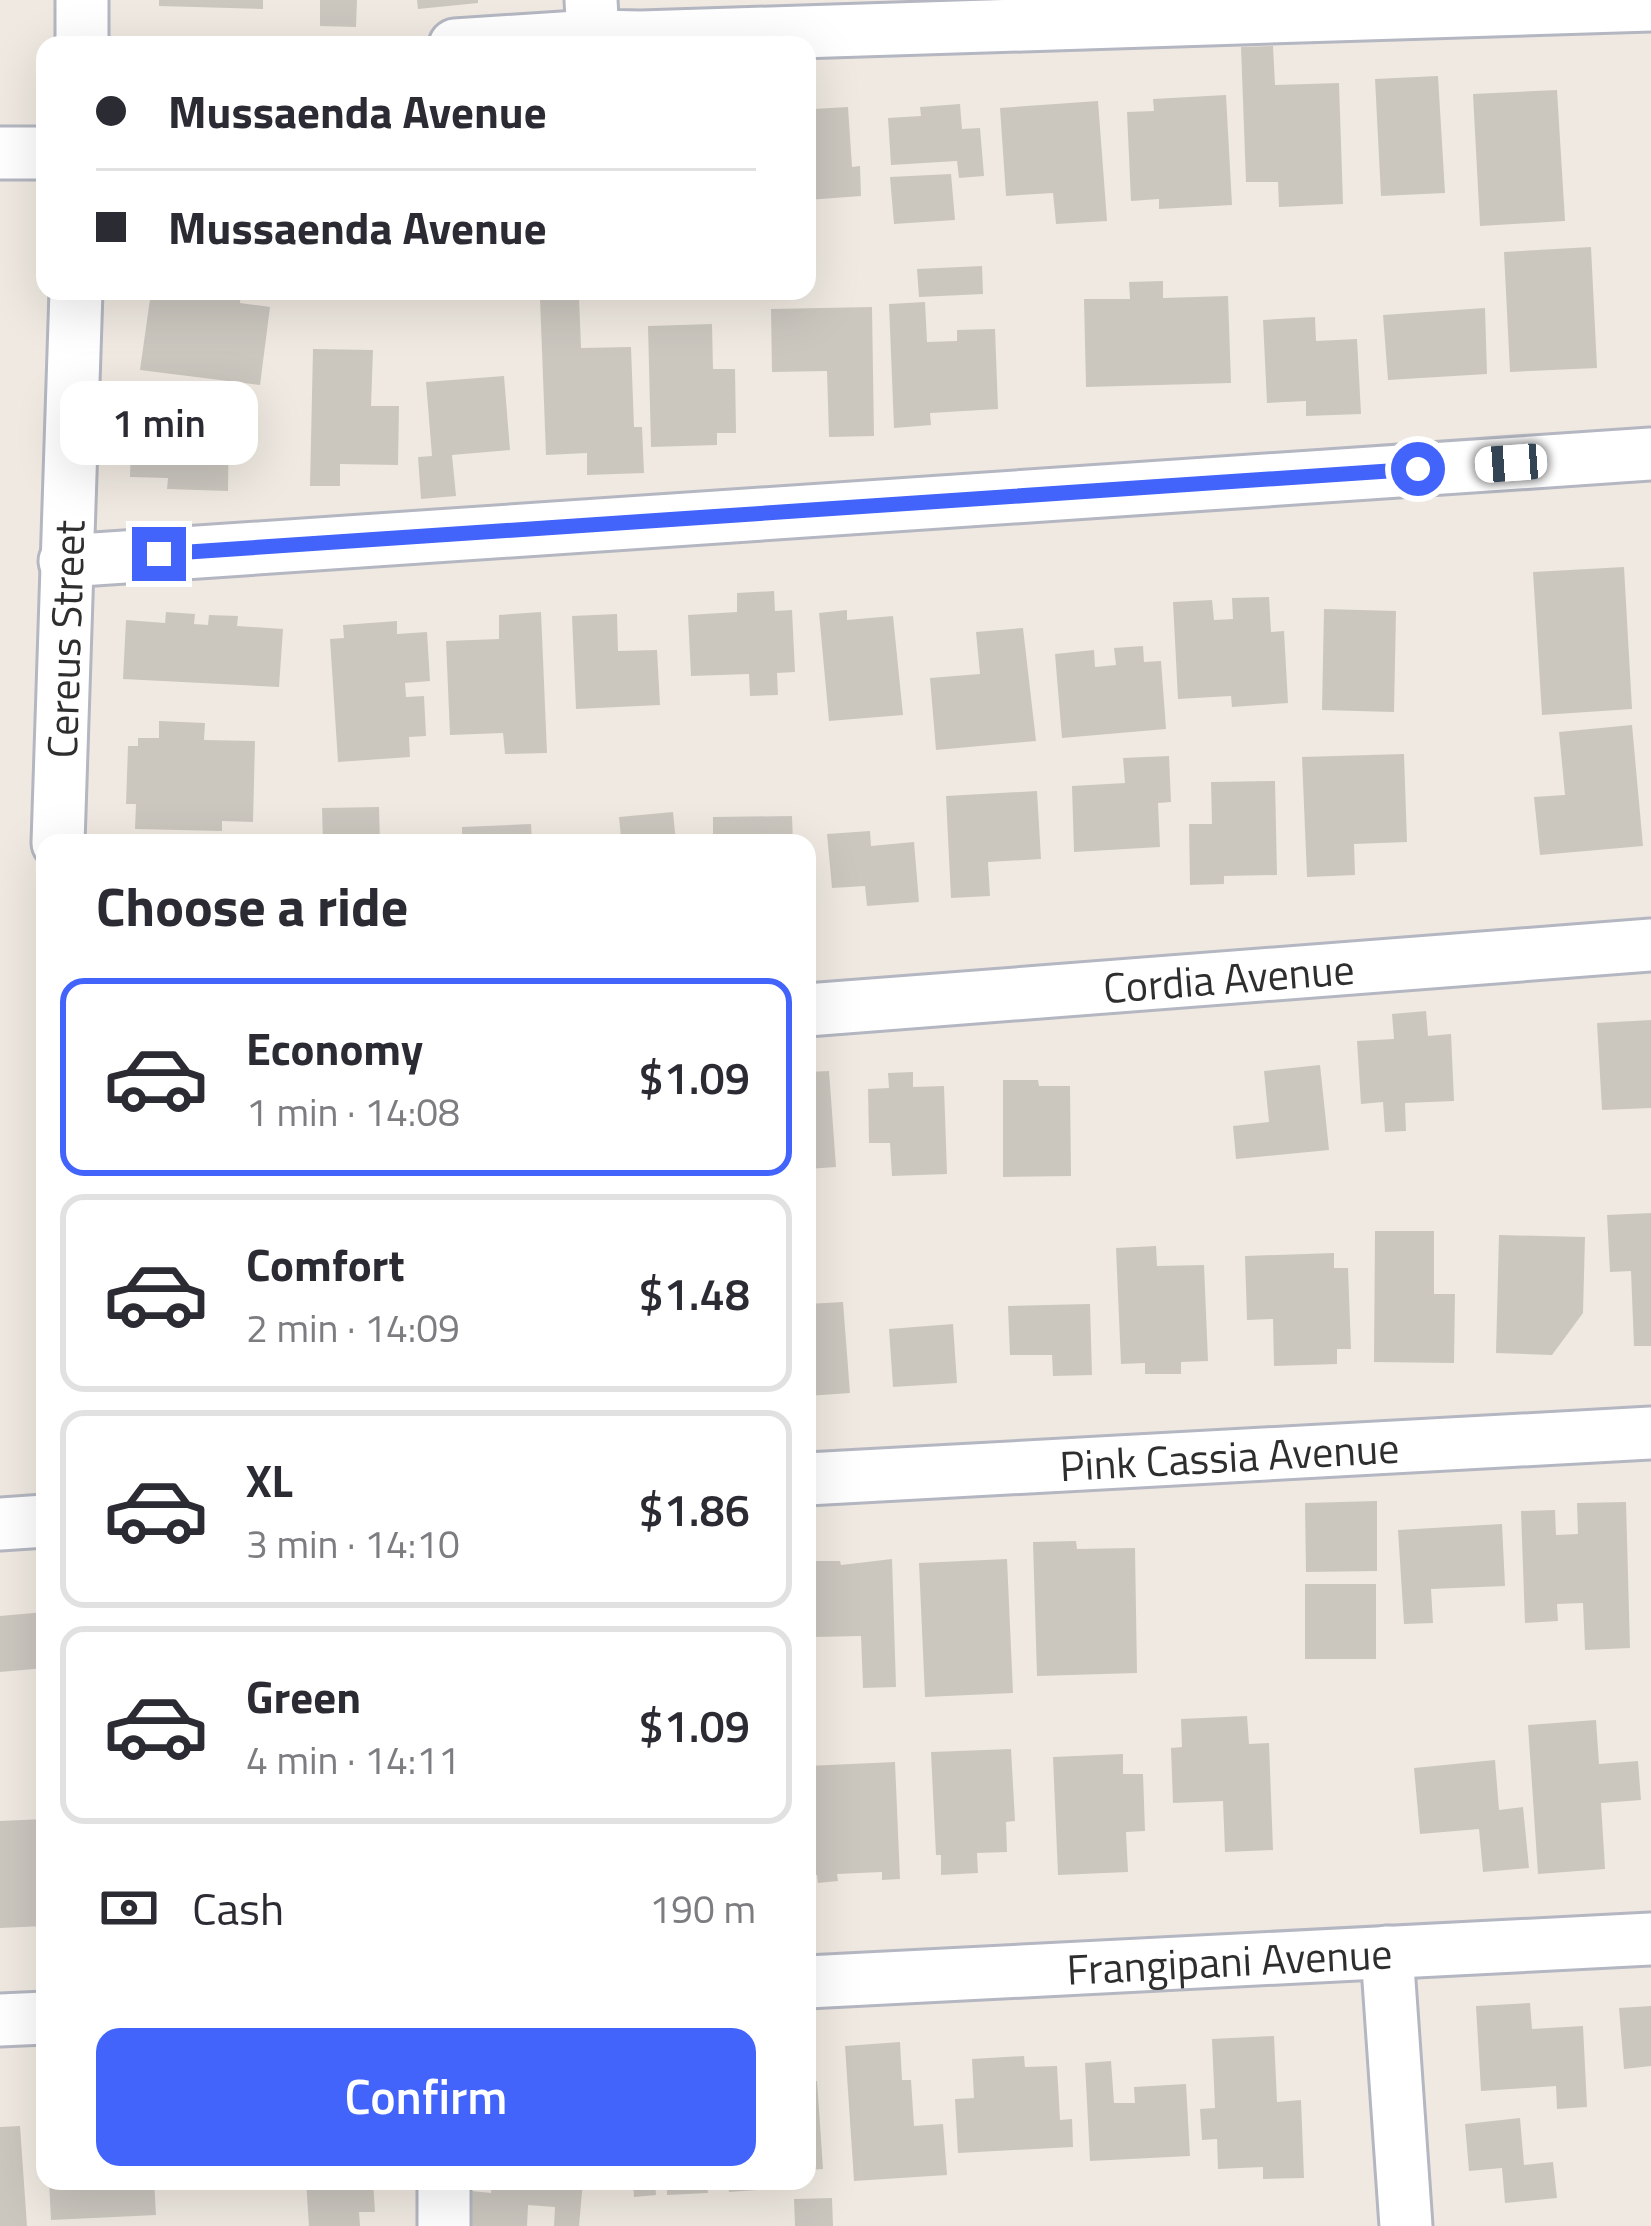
<!DOCTYPE html>
<html lang="en">
<head>
<meta charset="utf-8">
<style>
	:root { --surface:#fff; --page:#f7f7f7; --text:#2b2b33; --muted:#7c7c81; --line:#e1e1e2; --accent:#4264fb }
	body { margin:0; font-family:"Titillium Web",sans-serif; background:var(--page); color:var(--text); height:100vh; display:flex; flex-direction:column; font-size:45px; white-space:nowrap }
	* { box-sizing:border-box; margin:0 }
	p { font-size:39px; color:var(--muted) }
	.icon { flex:none; width:66px; height:66px; fill:none; stroke:currentColor; stroke-width:2; stroke-linecap:round; stroke-linejoin:round }
	.map { position:relative; flex:1; overflow:hidden }
	.drawer { position:absolute; left:36px; top:834px; width:780px; height:1356px; display:flex; flex-direction:column; background:var(--surface); border-radius:24px; box-shadow:0 12px 48px #0002 }
	.drawer>* { flex:none }
	.top-card { position:absolute; left:36px; top:36px; width:780px; height:264px; border-radius:24px; box-shadow:0 12px 48px #0002; display:grid; align-content:center; height:264px; padding:0 60px; background:var(--surface) }
	.end { position:absolute; width:54px; height:54px; margin:-27px; border:15px solid #4264fb; background:#fff; box-shadow:0 0 0 6px #fff }
	.from { border-radius:50% }
	.bubble { position:absolute; height:84px; border-radius:24px; background:var(--surface); box-shadow:0 12px 48px #0002; font-size:39px; font-weight:600; line-height:84px; text-align:center }
	.car { position:absolute; width:36px; height:72px; margin:-36px -18px; border-radius:15px; box-shadow:0 0 9px 3px #0007; background:linear-gradient(#fff 24%,#345 0 40%,#fff 0 76%,#345 0 86%,#fff 0) }
	.top-card b { display:flex; align-items:center; gap:42px; height:114px; font-size:45px }
	.top-card b+b { border-top:3px solid var(--line) }
	.top-card i { width:30px; height:30px; background:var(--text) }
	ul { padding:0; list-style:none }
	li { display:flex; align-items:center; gap:36px; height:198px; margin:0 24px 18px; padding:0 36px; border:6px solid var(--line); border-radius:24px }
	li div { flex:1 }
	li b { display:block; font-size:45px }
	li em { font-style:normal; font-weight:600 }
	li.current { border-color:var(--accent) }
	li>.icon { width:108px; height:108px; stroke-width:1.5 }
	h2 { padding:0 60px; font-size:54px; line-height:144px }
	.pay { display:flex; align-items:center; gap:30px; height:132px; padding:0 60px; font-size:45px }
	.pay p { margin-inline-start:auto }
	.action { display:flex; gap:24px; margin-top:auto; padding:24px 60px }
	.action a { flex:1; height:138px; border-radius:24px; background:var(--accent); color:#fff; font-size:48px; font-weight:600; line-height:138px; text-align:center }
	.map>svg:first-child { display:block }
	.building { fill:#cbc7bf }
	.lines { fill:none; stroke-linecap:round; stroke-linejoin:round }
	.minor-casing { stroke:#b4b7c1; stroke-width:57 }
	.minor { stroke:#fff; stroke-width:51 }
	.route { stroke:#4264fb; stroke-width:15 }
	.labels { text-anchor:middle; dominant-baseline:central; stroke-width:9; stroke-linejoin:round; paint-order:stroke }
	.street-label { font-size:42px; fill:#2e2e2e; stroke:#fff }
</style>
</head>
<body>
<div class="map">
<svg width="1651" height="2226" viewBox="0 0 1651 2226">
	<rect width="100%" height="100%" fill="#efe9e1"/>
	<path class="building" d="M159,0H263V9L159,6Z
		M320,0H357L356,27L320,26Z
		M417,0H478V3L418,9Z
		M1273,46L1275,85L1339,83L1343,204L1279,207L1278,182H1246L1241,47Z
		M1438,76L1445,193L1381,196L1375,79Z
		M1557,90L1565,221L1480,226L1473,94Z
		M1226,95L1232,205L1159,209V199L1131,201L1127,112L1154,111L1153,99Z
		M807,101H812L813,109L848,107L852,167L860,166L861,196L807,200Z
		M1098,101L1107,221L1056,224L1053,193L1006,196L1000,108Z
		M960,104L962,129L980,128L984,176L959,178L957,161L891,165L888,118L921,116L920,107Z
		M951,174L955,220L894,224L890,177Z
		M1591,247L1597,368L1510,372L1504,252Z
		M982,266L983,294L919,297L917,269Z
		M1163,281V298L1228,296L1231,383L1086,387L1084,299H1130L1129,282Z
		M174,291H241L240,303L270,307L260,385L140,370L151,292L173,295Z
		M579,297L581,348L631,347L634,427H642L644,473L587,475V453L546,455L540,299Z
		M925,302L927,342L957,341V330L995,329L998,409L930,413L931,425L894,428L889,304Z
		M872,307L874,436L829,437L827,371L772,372L771,309Z
		M1485,308L1487,374L1388,380L1383,315Z
		M1315,317L1316,341L1357,339L1361,414L1306,416V401L1267,403L1263,320Z
		M712,324L713,369H735L736,433H717V445L651,447L648,326Z
		M313,349L373,350L371,406H399L398,465L340,464V486H310Z
		M504,376L510,450L452,455L456,496L421,499L418,457L432,456L426,382Z
		M132,411L229,413L228,491L167,489L168,478L130,477Z
		M1624,567L1632,709L1542,715L1533,572Z
		M774,591L775,611L792,610L795,672L777,673L778,695L750,696L749,674L691,676L688,615L737,612V593Z
		M1269,597L1271,632L1284,631L1288,703L1232,707L1231,696L1178,699L1173,602L1212,600L1214,620L1233,619L1232,598Z
		M1324,609L1396,611L1394,712L1322,710Z
		M847,610V620L893,616L903,715L829,721L819,613Z
		M166,612L195,614L194,624L208,625L209,615L238,616L237,626L283,629L279,687L123,679L126,620L165,623Z
		M541,612L547,753L505,754L503,733L450,735L446,641L499,639V615Z
		M617,614L618,651L657,650L660,705L576,709L572,616Z
		M397,621V634L427,632L430,681L405,683L406,697L424,696L426,736L409,737L410,757L338,762L330,639L344,638L343,625Z
		M1023,628L1036,741L936,750L930,678L980,674L976,632Z
		M1143,646L1144,662L1161,661L1166,729L1062,738L1055,654L1094,650L1095,667L1116,665L1114,648Z
		M159,721L205,723L204,740L255,741L253,822L222,821V831L135,829L136,804H126L128,746H138V738H159Z
		M1632,725L1643,846L1540,855L1534,797L1565,795L1559,732Z
		M1404,754L1407,842L1354,844L1355,875L1307,877L1302,757Z
		M1169,756L1171,802L1158,803L1160,847L1074,852L1072,786L1125,783L1123,758Z
		M1275,781L1277,875L1224,876V884L1190,885L1189,824H1212L1211,782Z
		M1037,791L1041,859L988,862L990,896L951,898L946,796Z
		M379,807L380,843H323L322,808Z
		M673,812L676,843H588V840L621,837L619,817Z
		M792,816L793,843H713V817Z
		M531,824L532,843H462V827Z
		M870,831L871,846L914,842L919,902L867,906L865,886L832,888L827,834Z
		M1426,1011L1428,1036L1451,1034L1454,1101L1405,1103L1406,1131L1385,1132L1383,1102L1361,1104L1357,1041L1394,1039L1392,1014Z
		M1651,1020V1108L1602,1110L1597,1023Z
		M1320,1065L1329,1150L1236,1159L1233,1126L1269,1122L1264,1071Z
		M829,1071L836,1167L807,1169V1072Z
		M913,1072V1087L944,1086L947,1174L892,1176L890,1143H869L868,1089L889,1088L888,1073Z
		M1003,1080H1038L1039,1086H1070L1071,1176L1003,1177Z
		M1651,1213V1346H1634L1631,1271L1610,1272L1607,1215Z
		M1375,1231H1434V1294H1455L1454,1363L1374,1362Z
		M1499,1235L1585,1237L1583,1313L1552,1355L1496,1353Z
		M1156,1246L1157,1266L1204,1265L1208,1361L1181,1362V1374H1145V1363L1121,1364L1116,1248Z
		M1334,1253V1268H1348L1351,1349H1337V1364L1274,1366L1273,1319L1247,1320L1245,1256Z
		M843,1302L850,1393L807,1396V1304Z
		M1090,1304L1092,1375L1053,1376L1052,1355H1010L1008,1306Z
		M953,1324L957,1383L893,1387L889,1329Z
		M1377,1501V1571L1306,1572L1305,1503Z
		M1626,1502L1630,1648L1585,1650L1583,1603L1557,1604L1558,1621L1525,1623L1521,1511L1555,1510L1556,1535L1578,1534L1577,1503Z
		M1502,1524L1505,1586L1431,1589L1433,1623L1404,1624L1398,1530Z
		M1076,1541L1077,1549L1135,1548L1137,1673L1037,1676L1033,1542Z
		M892,1559L896,1687L863,1688L861,1636L814,1637L811,1561H840L841,1565Z
		M1007,1559L1013,1693L925,1697L919,1563Z
		M1305,1584H1376V1659H1305Z
		M45,1612V1668L0,1672V1616Z
		M1247,1716L1249,1744L1269,1743L1273,1850L1225,1852L1223,1801L1173,1803L1171,1748L1182,1747L1181,1719Z
		M1596,1720L1599,1764L1638,1761L1641,1800L1601,1803L1605,1869L1538,1874L1528,1725Z
		M1011,1749L1015,1821L1006,1822L1007,1852L977,1853L978,1873L941,1875V1855H936L931,1752Z
		M1123,1754V1774H1143L1145,1831L1126,1832L1128,1872L1058,1875L1053,1757Z
		M1495,1760L1499,1810L1523,1807L1529,1868L1483,1872L1479,1829L1420,1834L1414,1768Z
		M895,1762L900,1879L882,1880V1872L837,1874L838,1881L818,1883L817,1875H811L807,1766Z
		M45,1819V1926L0,1928V1821Z
		M1530,2003L1532,2029L1583,2026L1587,2107L1557,2109L1556,2086L1481,2091L1476,2006Z
		M1651,2006V2066L1624,2069L1619,2008Z
		M1274,2036L1277,2102L1301,2100L1304,2178L1263,2179V2167L1218,2169L1217,2139L1202,2140L1200,2109L1215,2108L1212,2039Z
		M900,2042L902,2080H911L914,2126L943,2124L947,2175L854,2181L845,2046Z
		M1024,2056L1025,2067L1057,2066L1060,2120L1072,2119L1073,2147L958,2153L955,2099L974,2098L972,2059Z
		M1111,2061L1114,2103H1135L1134,2087L1186,2084L1190,2156L1090,2161L1085,2063Z
		M817,2081L823,2169L807,2170V2082Z
		M1520,2118L1524,2165L1553,2162L1557,2198L1505,2203L1502,2168L1469,2171L1465,2124Z
		M20,2126L27,2226H0V2127Z
		M49,2181H154L156,2215L51,2220Z
		M306,2181H373L375,2212H359L360,2226H309Z
		M492,2181H583L579,2226H554L555,2207L528,2205L527,2226H459L462,2190L491,2193Z
		M633,2181H655L656,2195L634,2197Z
		M667,2181H707L708,2193L667,2195Z
		M728,2181H799V2187L729,2192Z
		M832,2198L833,2226H795L794,2199Z"/>
	<g class="lines">
		<g class="minor-casing">
			<g id="minor">
				<path d="M82,0V45"/>
				<path d="M591,0L593,36L641,37L1651,5"/>
				<path d="M455,45L593,36"/>
				<path d="M0,153H45"/>
				<path d="M65,561L1651,454"/>
				<path id="s1" d="M58,843L76,291"/>
				<path id="s2" d="M807,1010L1651,945"/>
				<path id="s3" d="M807,1479L1651,1433"/>
				<path d="M0,1524L45,1521"/>
				<path d="M1387,1952L1406,2226"/>
				<path id="s4" d="M807,1982L1651,1939"/>
				<path d="M0,2020L45,2018"/>
				<path d="M444,2226V2181"/>
			</g>
		</g>
		<use href="#minor" class="minor"/>
	</g>
	<g class="lines">
		<path class="route" d="M159,554L1418,469"/>
	</g>
	<g class="labels">
		<g class="street-label">
			<text stroke="none"><textPath href="#s1" startOffset="204">Cereus Street</textPath></text>
			<text stroke="none"><textPath href="#s2" startOffset="423">Cordia Avenue</textPath></text>
			<text stroke="none"><textPath href="#s3" startOffset="423">Pink Cassia Avenue</textPath></text>
			<text stroke="none"><textPath href="#s4" startOffset="423">Frangipani Avenue</textPath></text>
		</g>
	</g>
</svg>
<i class="end from" style="left:1418px;top:469px"></i>
<i class="end" style="left:159px;top:554px"></i>
<div class="bubble" style="left:60px;top:381px;width:198px">1 min</div>
<i class="car" style="left:1511px;top:463px;rotate:266deg"></i>
<div class="top-card">
<b><i class="from"></i>Mussaenda Avenue</b>
<b><i></i>Mussaenda Avenue</b>
</div>
<section class="drawer">
<h2>Choose a ride</h2>
<ul>
<li class="current"><svg class="icon" aria-label="car" viewBox="0 0 24 24"><path d="M5 17H2v-5l4-1 3-4h7l3 4 3 1v5h-3M9 17h6M6 11h13"/><circle cx="7" cy="17" r="2"/><circle cx="17" cy="17" r="2"/></svg><div><b>Economy</b><p>1 min · 14:08</p></div><em>$1.09</em></li>
<li><svg class="icon" aria-label="car" viewBox="0 0 24 24"><path d="M5 17H2v-5l4-1 3-4h7l3 4 3 1v5h-3M9 17h6M6 11h13"/><circle cx="7" cy="17" r="2"/><circle cx="17" cy="17" r="2"/></svg><div><b>Comfort</b><p>2 min · 14:09</p></div><em>$1.48</em></li>
<li><svg class="icon" aria-label="car" viewBox="0 0 24 24"><path d="M5 17H2v-5l4-1 3-4h7l3 4 3 1v5h-3M9 17h6M6 11h13"/><circle cx="7" cy="17" r="2"/><circle cx="17" cy="17" r="2"/></svg><div><b>XL</b><p>3 min · 14:10</p></div><em>$1.86</em></li>
<li><svg class="icon" aria-label="car" viewBox="0 0 24 24"><path d="M5 17H2v-5l4-1 3-4h7l3 4 3 1v5h-3M9 17h6M6 11h13"/><circle cx="7" cy="17" r="2"/><circle cx="17" cy="17" r="2"/></svg><div><b>Green</b><p>4 min · 14:11</p></div><em>$1.09</em></li>
</ul>
<div class="pay"><svg class="icon" aria-label="cash" viewBox="0 0 24 24"><path d="M3 7h18v10H3z"/><circle cx="12" cy="12" r="2"/></svg>Cash<p>190 m</p></div>
<div class="action"><a>Confirm</a></div>
</section>
</div>
</body>
</html>
